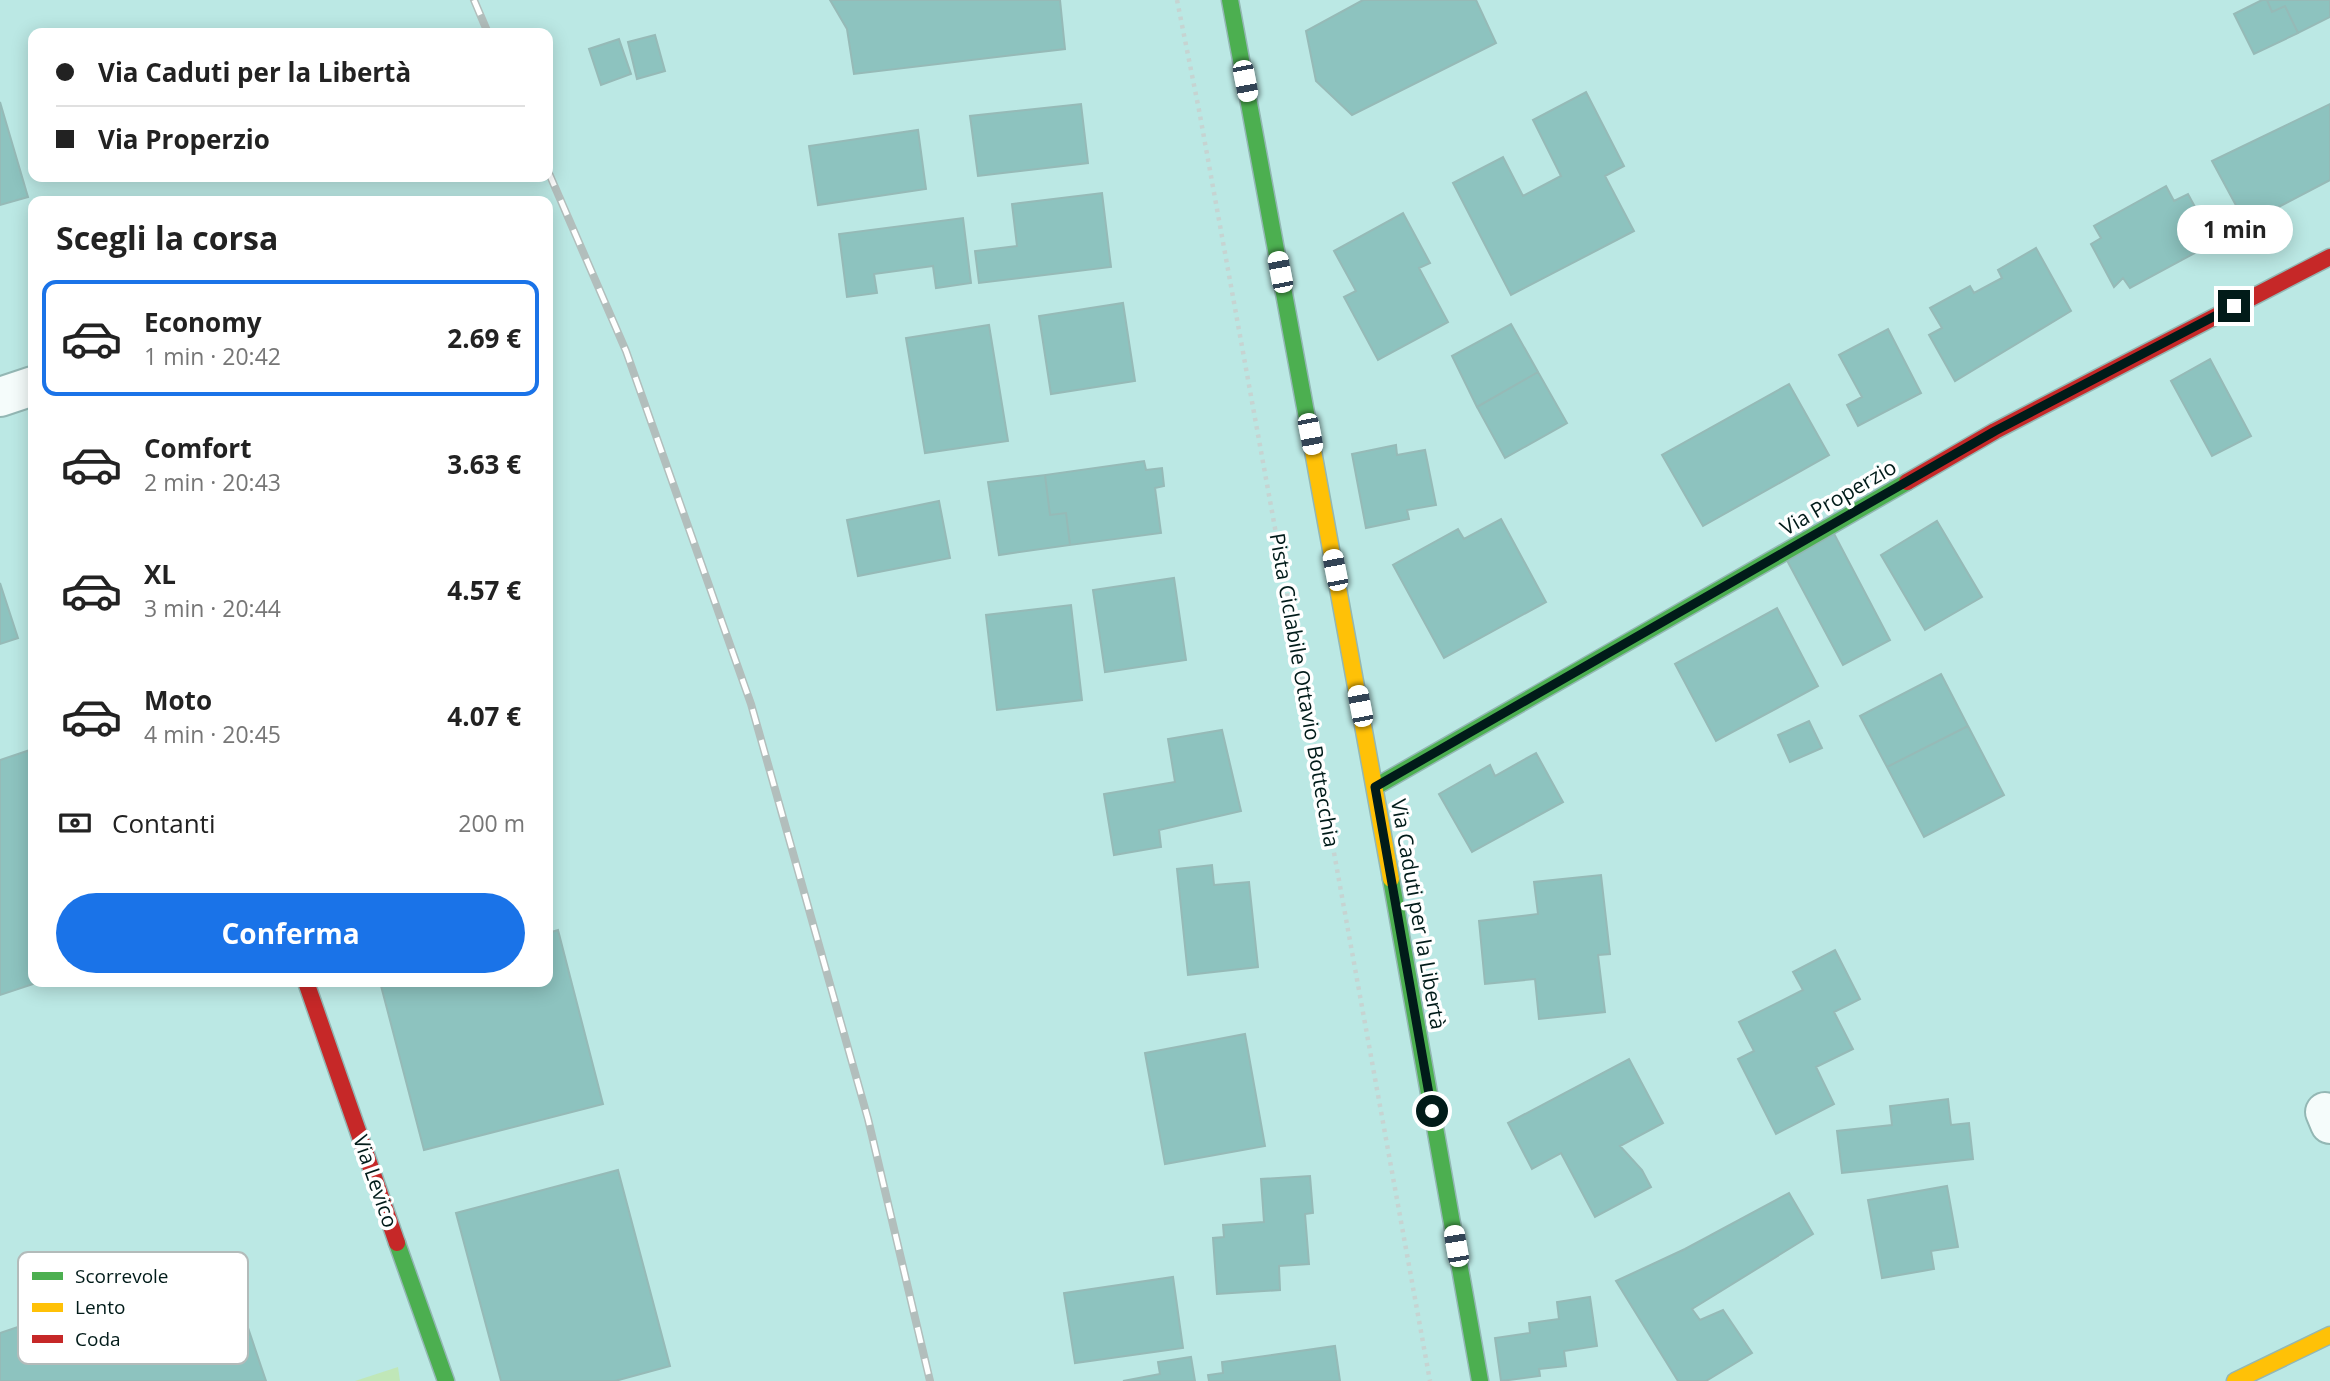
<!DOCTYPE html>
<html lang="it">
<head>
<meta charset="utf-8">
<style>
	:root { --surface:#fff; --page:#f6f6f6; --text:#222; --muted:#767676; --line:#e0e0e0; --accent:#1a73e8 }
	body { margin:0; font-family:"Open Sans",sans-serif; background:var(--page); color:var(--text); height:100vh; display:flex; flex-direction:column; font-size:26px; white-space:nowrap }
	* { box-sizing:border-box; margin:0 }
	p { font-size:23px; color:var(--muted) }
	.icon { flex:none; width:38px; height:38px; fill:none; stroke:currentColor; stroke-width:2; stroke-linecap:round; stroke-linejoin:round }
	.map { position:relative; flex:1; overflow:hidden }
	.details { position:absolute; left:28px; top:196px; width:525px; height:791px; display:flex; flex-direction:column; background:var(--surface); border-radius:14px; box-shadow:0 4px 18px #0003 }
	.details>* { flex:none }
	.top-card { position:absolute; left:28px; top:28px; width:525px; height:154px; border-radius:14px; box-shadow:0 4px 18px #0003; display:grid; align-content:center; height:154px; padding:0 28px; background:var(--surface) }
	.end { position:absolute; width:32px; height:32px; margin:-16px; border:9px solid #011b19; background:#fff; box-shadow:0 0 0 4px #fff }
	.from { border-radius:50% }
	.bubble { position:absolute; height:49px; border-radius:24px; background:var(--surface); box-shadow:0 4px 18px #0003; font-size:23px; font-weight:700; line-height:49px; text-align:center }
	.car { position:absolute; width:21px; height:42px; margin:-21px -10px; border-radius:9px; box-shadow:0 0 5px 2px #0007; background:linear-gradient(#fff 24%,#345 0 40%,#fff 0 76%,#345 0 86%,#fff 0) }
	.top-card b { display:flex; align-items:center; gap:24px; height:66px; font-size:26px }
	.top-card b+b { border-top:2px solid var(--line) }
	.top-card i { width:18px; height:18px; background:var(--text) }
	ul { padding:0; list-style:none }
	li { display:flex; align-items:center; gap:21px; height:116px; margin:0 14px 10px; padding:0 14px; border:4px solid transparent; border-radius:14px }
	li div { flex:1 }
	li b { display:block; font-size:26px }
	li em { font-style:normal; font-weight:700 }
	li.selected { border-color:var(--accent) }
	li>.icon { width:63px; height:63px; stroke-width:1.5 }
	h2 { padding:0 28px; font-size:32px; line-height:84px }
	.pay { display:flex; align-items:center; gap:18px; height:77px; padding:0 28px; font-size:26px }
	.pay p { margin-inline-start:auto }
	.button { display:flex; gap:14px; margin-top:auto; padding:14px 28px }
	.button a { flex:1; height:80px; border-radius:42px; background:var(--accent); color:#fff; font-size:28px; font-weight:700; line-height:80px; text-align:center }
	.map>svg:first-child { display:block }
	.green { fill:#c0e7b8 }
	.building { fill:#8dc3bf; stroke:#96bab7; stroke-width:2 }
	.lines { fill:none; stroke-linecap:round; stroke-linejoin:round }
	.street-casing { stroke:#93b7b4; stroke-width:42 }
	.fast-casing { stroke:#93b7b4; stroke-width:19 }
	.slow-casing { stroke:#93b7b4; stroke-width:19 }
	.jam-casing { stroke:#93b7b4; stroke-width:19 }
	.path { stroke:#c6d4d2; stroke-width:4.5; stroke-dasharray:3.5 5; stroke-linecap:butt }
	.street { stroke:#f5fcfb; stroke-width:38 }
	.fast { stroke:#4caf50; stroke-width:16 }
	.slow { stroke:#ffc107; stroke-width:16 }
	.jam { stroke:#c62828; stroke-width:16 }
	.rail-casing { stroke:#b2bebc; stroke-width:8 }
	.rail { stroke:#fff; stroke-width:5; stroke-dasharray:16; stroke-linecap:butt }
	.route { stroke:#011b19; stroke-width:9 }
	.labels { text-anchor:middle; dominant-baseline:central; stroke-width:7; stroke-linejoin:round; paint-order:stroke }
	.street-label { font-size:21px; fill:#011b19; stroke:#fff }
	.key { fill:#fff; stroke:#b3bbba; stroke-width:2 }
	.key-label { font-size:19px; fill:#011b19 }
</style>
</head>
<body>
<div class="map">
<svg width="2330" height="1381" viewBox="0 0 2330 1381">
	<rect width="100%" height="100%" fill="#bbe8e4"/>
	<path class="green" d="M398,1367L400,1381H355Z"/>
	<path class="building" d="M830,0H1060L1065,49L854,74L847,29Z
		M1363,0H1476L1496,43L1352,115L1316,81L1306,31Z
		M2262,0H2267L2272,12L2285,6L2298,33L2254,54L2234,14Z
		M2267,0H2330V17L2298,33L2285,6L2272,12Z
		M655,35L665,71L637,79L628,42Z
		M619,39L631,74L601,85L589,49Z
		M1586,92L1624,166L1605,176L1634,231L1511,295L1453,183L1503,157L1523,196L1561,176L1533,120Z
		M0,102L28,197L0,205Z
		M1081,104L1088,163L978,176L970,116Z
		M2330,104V180L2246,224L2212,161Z
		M918,130L926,189L818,205L809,146Z
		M2166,186L2174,201L2188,194L2207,229L2197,235L2204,248L2130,288L2123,278L2114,287L2091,244L2101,238L2094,226Z
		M1102,193L1111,267L979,283L975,251L1017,246L1012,204Z
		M1403,213L1430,263L1419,268L1448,322L1378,360L1344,297L1356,291L1334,251Z
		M963,218L971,283L936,288L933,266L874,274L877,293L847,297L839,234Z
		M2036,248L2071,311L1955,381L1929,335L1942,328L1930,308L1970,286L1974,293L2002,278L1998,270Z
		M1123,303L1135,381L1051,394L1039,316Z
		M1511,324L1538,372L1477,407L1452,356Z
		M989,325L1008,441L925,453L906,338Z
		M1888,329L1921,393L1858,426L1847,405L1862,397L1839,355Z
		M2210,359L2251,436L2212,456L2171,381Z
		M1538,372L1567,423L1505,458L1477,407Z
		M1789,384L1829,455L1703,526L1662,455Z
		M1396,445L1397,455L1425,450L1436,505L1407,510L1409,519L1366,528L1352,454Z
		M1144,461L1146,470L1162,468L1164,486L1155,488L1161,533L1070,545L1066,513L1050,515L1045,475Z
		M1045,475L1050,515L1066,513L1070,545L999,555L988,482Z
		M939,501L950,558L858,576L847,520Z
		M1501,519L1546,602L1444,658L1393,565L1458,529L1464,539Z
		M1937,521L1982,597L1925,630L1881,555Z
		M1831,528L1890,640L1843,665L1783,553Z
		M1174,578L1186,660L1105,672L1093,590Z
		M0,583L18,638L0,644Z
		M1071,605L1082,700L997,710L986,615Z
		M1777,608L1818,686L1716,741L1675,664Z
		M1941,674L1968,726L1887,767L1860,716Z
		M1809,721L1822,748L1790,762L1778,735Z
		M1968,726L2004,795L1924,837L1887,767Z
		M1222,730L1241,811L1159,830L1161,847L1114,855L1104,794L1175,782L1168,739Z
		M33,749V982H39L0,995V760Z
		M1536,753L1563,802L1472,852L1439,794L1490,765L1495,776Z
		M1212,865L1214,885L1249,882L1258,967L1188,975L1177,869Z
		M1601,875L1610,954L1598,955L1605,1012L1539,1019L1535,979L1485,984L1479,921L1538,914L1534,882Z
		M558,930L603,1104L424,1150L380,982H548V933Z
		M1835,950L1860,999L1834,1012L1853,1049L1816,1067L1834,1104L1776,1134L1738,1059L1754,1051L1739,1022L1803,990L1793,972Z
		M1245,1034L1265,1146L1165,1164L1145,1053Z
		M1629,1059L1663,1123L1620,1146L1642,1170L1651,1187L1595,1217L1561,1153L1532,1169L1508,1123Z
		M1948,1099L1951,1125L1969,1123L1973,1159L1842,1173L1837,1131L1892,1125L1890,1106Z
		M618,1170L670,1366L615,1381H501L456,1213Z
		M1310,1176L1313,1213L1305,1214L1309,1264L1279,1266L1280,1290L1217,1294L1213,1238L1224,1237L1223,1225L1264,1222L1261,1179Z
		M1947,1186L1958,1247L1931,1251L1934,1269L1882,1278L1868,1200Z
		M1789,1193L1813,1234L1692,1309L1700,1320L1723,1310L1752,1353L1706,1381H1678L1616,1281L1685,1249Z
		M224,1257L266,1381H0V1333Z
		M1173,1277L1183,1348L1075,1363L1064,1293Z
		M1590,1297L1597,1346L1564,1351L1566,1366L1539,1369L1540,1376L1501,1381L1495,1338L1530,1333L1529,1323L1559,1319L1557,1302Z
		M1335,1346L1340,1381H1209L1208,1375L1223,1373L1222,1362Z
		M1191,1357L1195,1381H1123L1160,1374L1158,1362Z"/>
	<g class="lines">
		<g class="street-casing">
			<path id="street" d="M0,397L33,386
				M2325,1112L2330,1124"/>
		</g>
		<g class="fast-casing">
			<path id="fast" d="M1230,0L1309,429
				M1375,787L1907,482
				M1391,879L1480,1381
				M397,1243L446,1381"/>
		</g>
		<g class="slow-casing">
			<path id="slow" d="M1309,429L1391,879
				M2235,1381L2330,1335"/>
		</g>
		<g class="jam-casing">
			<path id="jam" d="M1907,482L1995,431L2330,257
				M306,982L397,1243"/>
		</g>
		<path class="path" d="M1177,0L1199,110L1430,1381"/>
		<use href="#street" class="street"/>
		<use href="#fast" class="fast"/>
		<use href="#slow" class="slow"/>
		<use href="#jam" class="jam"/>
		<g class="rail-casing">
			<path id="rail" d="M474,0L488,33
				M548,171L626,351L751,704L868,1119L930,1381"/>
		</g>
		<use href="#rail" class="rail"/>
	</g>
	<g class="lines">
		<path class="route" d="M1432,1111L1375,787L1995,431L2234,306"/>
	</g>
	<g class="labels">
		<g class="street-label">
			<text transform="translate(1838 497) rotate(-30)">Via Properzio</text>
			<text transform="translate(1305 690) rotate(80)">Pista Ciclabile Ottavio Bottecchia</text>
			<text transform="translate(1419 914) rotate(80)">Via Caduti per la Libertà</text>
			<text transform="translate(376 1181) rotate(71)">Via Levico</text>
		</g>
	</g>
	<rect x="18" y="1252" width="230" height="112" rx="10" class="key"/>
	<rect x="32" y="1272" width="31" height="8" fill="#4caf50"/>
	<rect x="32" y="1303" width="31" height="9" fill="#ffc107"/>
	<rect x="32" y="1335" width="31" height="8" fill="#c62828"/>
	<g class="key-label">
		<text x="75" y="1283">Scorrevole</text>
		<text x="75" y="1314">Lento</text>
		<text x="75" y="1346">Coda</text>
	</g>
</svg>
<i class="end from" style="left:1432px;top:1111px"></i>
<i class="end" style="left:2234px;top:306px"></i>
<div class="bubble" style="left:2177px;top:205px;width:116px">1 min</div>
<i class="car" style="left:1245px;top:81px;rotate:169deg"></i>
<i class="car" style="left:1280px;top:272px;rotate:349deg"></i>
<i class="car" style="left:1310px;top:434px;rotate:169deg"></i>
<i class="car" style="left:1335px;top:570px;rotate:349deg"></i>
<i class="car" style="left:1360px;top:706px;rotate:349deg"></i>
<i class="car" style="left:1456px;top:1246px;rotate:350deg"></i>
<div class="top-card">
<b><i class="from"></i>Via Caduti per la Libertà</b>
<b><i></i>Via Properzio</b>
</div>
<section class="details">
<h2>Scegli la corsa</h2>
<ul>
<li class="selected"><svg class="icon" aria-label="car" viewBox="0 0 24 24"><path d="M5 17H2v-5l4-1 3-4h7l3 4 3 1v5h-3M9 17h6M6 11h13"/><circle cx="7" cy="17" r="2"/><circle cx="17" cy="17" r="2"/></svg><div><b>Economy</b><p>1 min · 20:42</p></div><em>2.69 €</em></li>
<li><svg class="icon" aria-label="car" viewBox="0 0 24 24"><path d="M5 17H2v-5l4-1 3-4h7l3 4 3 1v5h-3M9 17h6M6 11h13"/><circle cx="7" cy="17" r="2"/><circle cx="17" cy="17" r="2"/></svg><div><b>Comfort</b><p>2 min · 20:43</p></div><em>3.63 €</em></li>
<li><svg class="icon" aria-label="car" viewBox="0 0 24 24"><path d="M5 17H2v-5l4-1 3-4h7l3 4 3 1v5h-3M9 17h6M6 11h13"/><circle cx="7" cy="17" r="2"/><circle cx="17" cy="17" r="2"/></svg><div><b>XL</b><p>3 min · 20:44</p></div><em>4.57 €</em></li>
<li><svg class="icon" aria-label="car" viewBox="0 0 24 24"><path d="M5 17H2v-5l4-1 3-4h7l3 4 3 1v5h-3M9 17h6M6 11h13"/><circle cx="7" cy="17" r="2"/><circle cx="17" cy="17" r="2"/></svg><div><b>Moto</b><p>4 min · 20:45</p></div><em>4.07 €</em></li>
</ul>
<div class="pay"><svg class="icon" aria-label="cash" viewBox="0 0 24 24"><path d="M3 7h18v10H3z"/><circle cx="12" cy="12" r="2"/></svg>Contanti<p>200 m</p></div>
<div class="button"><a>Conferma</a></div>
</section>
</div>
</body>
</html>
